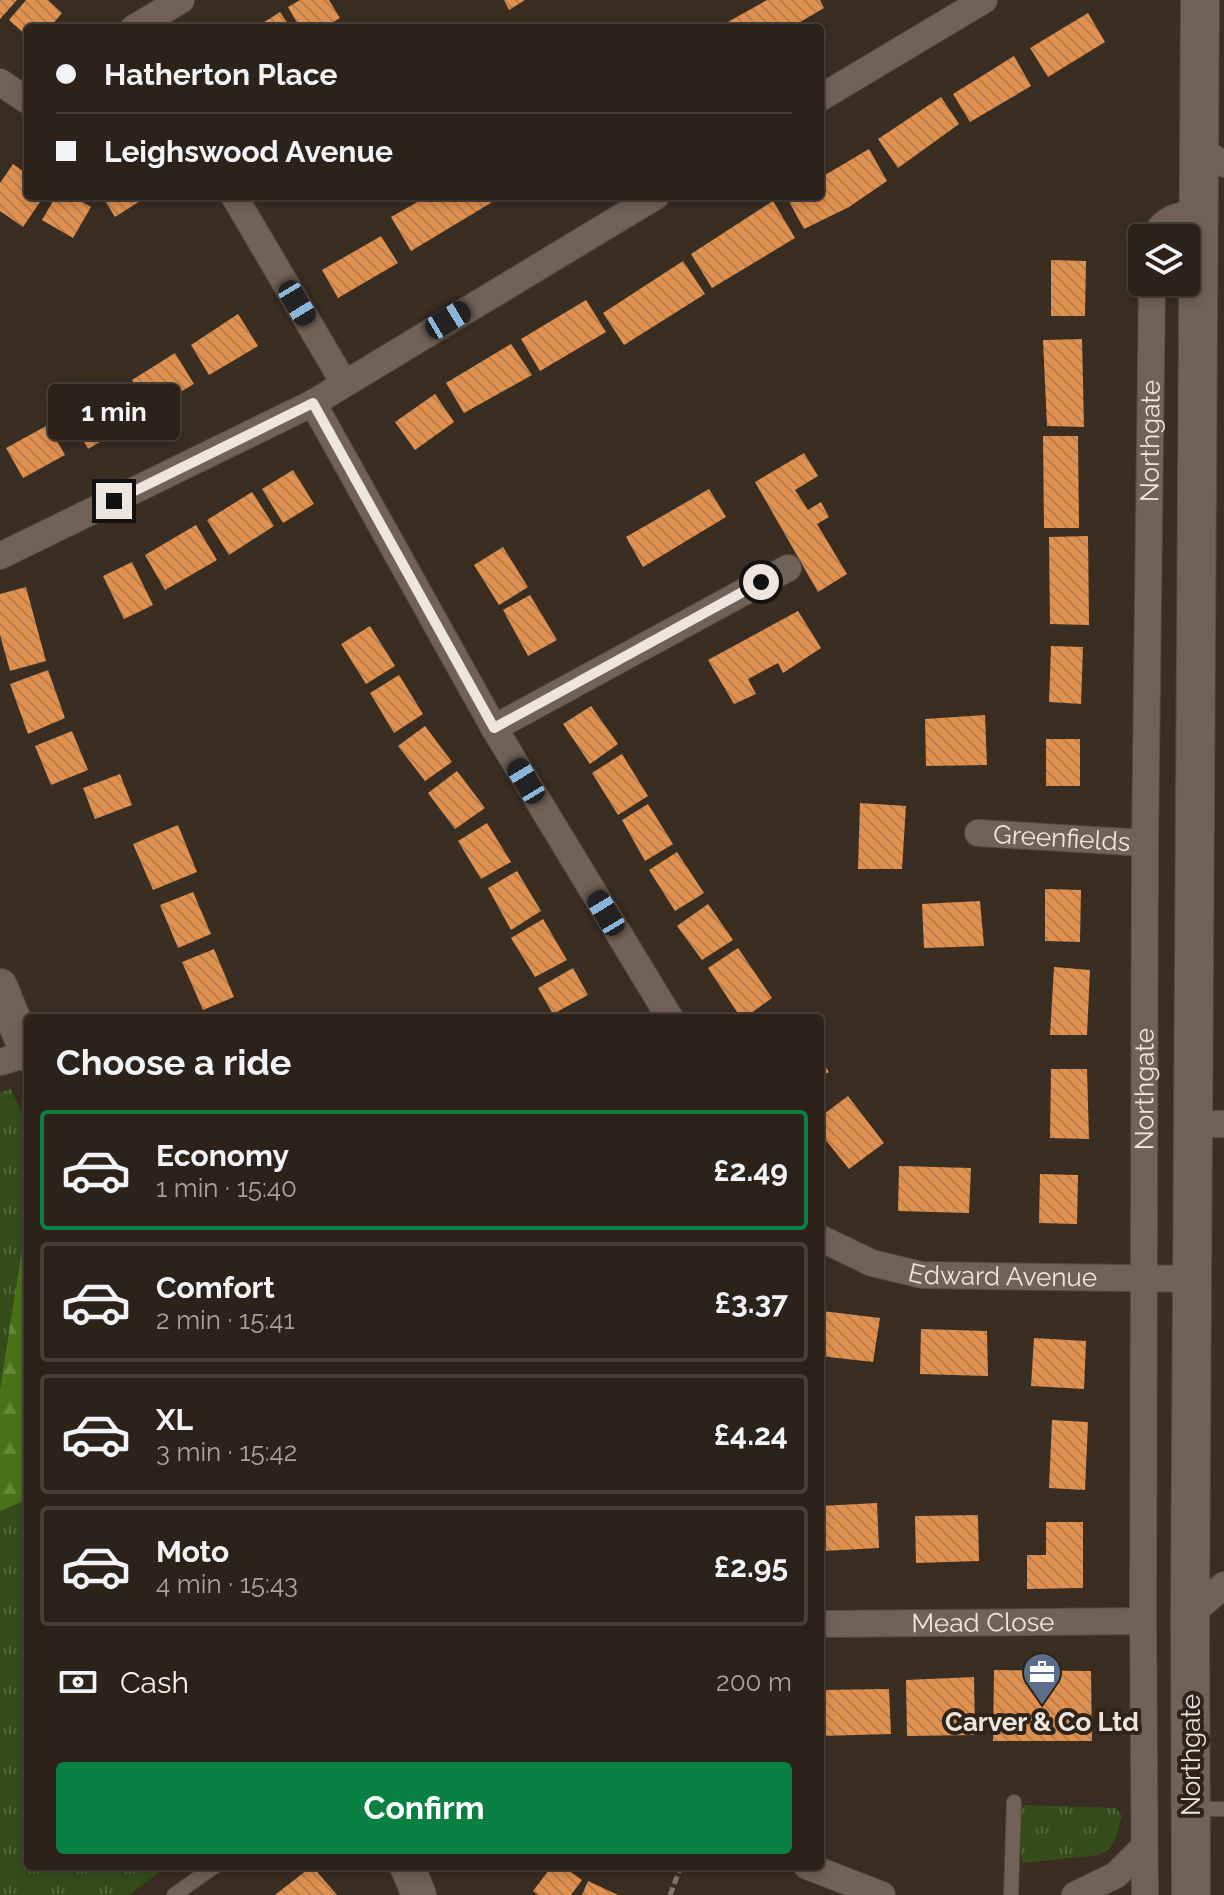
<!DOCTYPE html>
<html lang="en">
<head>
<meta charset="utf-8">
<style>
	:root { --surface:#2c221a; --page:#382f27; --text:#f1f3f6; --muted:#a6a4a2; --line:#483f39; --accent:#0b8043 }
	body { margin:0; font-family:Raleway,sans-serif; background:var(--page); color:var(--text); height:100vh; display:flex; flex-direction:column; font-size:30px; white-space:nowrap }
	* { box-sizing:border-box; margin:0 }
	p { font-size:26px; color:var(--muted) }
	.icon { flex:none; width:44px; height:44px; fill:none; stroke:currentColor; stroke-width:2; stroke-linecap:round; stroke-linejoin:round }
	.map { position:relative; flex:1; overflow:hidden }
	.drawer { position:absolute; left:24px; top:1014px; width:800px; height:856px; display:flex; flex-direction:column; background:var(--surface); border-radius:8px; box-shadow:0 4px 12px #0003,0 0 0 2px var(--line) }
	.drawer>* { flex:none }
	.hud { position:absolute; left:24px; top:24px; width:800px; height:176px; border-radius:8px; box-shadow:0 4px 12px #0003,0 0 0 2px var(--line); display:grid; align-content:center; height:176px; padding:0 32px; background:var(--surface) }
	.tools { position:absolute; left:1128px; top:224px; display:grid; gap:16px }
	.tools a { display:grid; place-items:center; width:72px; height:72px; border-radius:8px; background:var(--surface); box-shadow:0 4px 12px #0003,0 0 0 2px var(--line); font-size:40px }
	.end { position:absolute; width:36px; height:36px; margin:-18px; border:10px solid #eee5de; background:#111; box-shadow:0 0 0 4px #111 }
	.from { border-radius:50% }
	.bubble { position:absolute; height:56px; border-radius:8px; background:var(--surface); box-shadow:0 4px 12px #0003,0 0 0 2px var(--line); font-size:26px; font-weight:700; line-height:56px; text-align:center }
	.car { position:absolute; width:24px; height:48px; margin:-24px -12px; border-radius:10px; box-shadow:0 0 6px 2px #0007; background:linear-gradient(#222 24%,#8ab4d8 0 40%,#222 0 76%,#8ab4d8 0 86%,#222 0) }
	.hud b { display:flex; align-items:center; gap:28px; height:76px; font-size:30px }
	.hud b+b { border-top:2px solid var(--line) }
	.hud i { width:20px; height:20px; background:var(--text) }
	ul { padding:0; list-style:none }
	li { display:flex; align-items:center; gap:24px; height:120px; margin:0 16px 12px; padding:0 16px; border:4px solid var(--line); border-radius:8px }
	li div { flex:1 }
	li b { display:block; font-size:30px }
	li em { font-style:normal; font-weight:700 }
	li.active { border-color:var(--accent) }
	li>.icon { width:72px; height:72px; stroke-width:1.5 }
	h2 { padding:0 32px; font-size:36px; line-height:96px }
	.pay { display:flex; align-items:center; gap:20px; height:88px; padding:0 32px; font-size:30px }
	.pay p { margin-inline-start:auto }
	.cta { display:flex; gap:16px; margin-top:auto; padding:16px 32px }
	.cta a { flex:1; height:92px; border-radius:8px; background:var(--accent); color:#fff; font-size:32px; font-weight:700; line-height:92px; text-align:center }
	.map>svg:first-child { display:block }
	.grass { fill:url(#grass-tufts) }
	.forest { fill:url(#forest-firs) }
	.building { fill:url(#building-back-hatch) }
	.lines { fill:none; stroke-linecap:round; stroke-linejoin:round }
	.service-casing { stroke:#564b42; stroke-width:16 }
	.minor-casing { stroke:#564b42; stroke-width:28 }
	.tertiary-casing { stroke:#564b42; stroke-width:36 }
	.secondary-casing { stroke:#564b42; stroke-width:40 }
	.path { stroke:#82776d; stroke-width:5; stroke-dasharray:8 4; stroke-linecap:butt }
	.service { stroke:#716156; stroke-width:14 }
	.minor { stroke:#716156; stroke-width:26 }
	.tertiary { stroke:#716156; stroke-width:34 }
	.secondary { stroke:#716156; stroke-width:38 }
	.route { stroke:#eee5de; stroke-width:10 }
	.labels { text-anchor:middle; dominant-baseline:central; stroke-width:8; stroke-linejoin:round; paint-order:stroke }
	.street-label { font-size:26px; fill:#eee5de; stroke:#302319 }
	.poi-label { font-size:26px; font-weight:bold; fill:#eee5de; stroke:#302319 }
</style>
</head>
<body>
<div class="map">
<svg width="1224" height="1895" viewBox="0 0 1224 1895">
	<defs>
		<pattern id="grass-tufts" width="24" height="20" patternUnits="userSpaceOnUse" patternTransform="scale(2)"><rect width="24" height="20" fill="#344d1b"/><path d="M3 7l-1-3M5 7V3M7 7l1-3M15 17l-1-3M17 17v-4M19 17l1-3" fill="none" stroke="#52663c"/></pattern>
		<pattern id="forest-firs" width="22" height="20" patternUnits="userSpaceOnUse" patternTransform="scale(2)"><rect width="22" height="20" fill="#497319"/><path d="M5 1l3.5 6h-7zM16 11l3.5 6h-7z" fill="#64873a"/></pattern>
		<pattern id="building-back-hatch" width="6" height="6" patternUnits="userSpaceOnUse" patternTransform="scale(2)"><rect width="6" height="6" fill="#e1914f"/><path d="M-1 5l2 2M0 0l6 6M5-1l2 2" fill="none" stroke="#ba7e4c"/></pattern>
	</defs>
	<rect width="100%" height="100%" fill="#3a2d22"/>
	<path class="grass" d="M11,1089L28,1126V1866H168L129,1895H0V1092Z
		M1024,1805L1116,1808L1122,1816C1117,1833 1116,1849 1098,1855L1023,1863L1021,1860L1020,1812Z"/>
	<path class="forest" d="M28,1211V1499L0,1511V1390Z"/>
	<path class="building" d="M0,0H17L0,19Z
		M26,0H48L62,13L49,28H28V37L9,20Z
		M300,0H329L340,18L323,28H300L288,7Z
		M504,0H525L509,10Z
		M767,0H820L824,8L790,28H729L726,23Z
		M280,12L291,28H255Z
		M1088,13L1105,42L1048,77L1030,48Z
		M1014,56L1031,86L970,122L953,94Z
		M941,97L959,124L898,168L878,139Z
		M869,149L887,181L849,207L804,229L786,196H820V178Z
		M13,164L28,175V196H44L23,227L0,211V183Z
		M56,196H72L91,207L73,238L42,220Z
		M102,196H148L115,217Z
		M428,196H491L494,201L411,251L391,217Z
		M773,201L795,238L712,288L691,254Z
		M381,236L398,263L338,298L322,270Z
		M1051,260L1086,261L1085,316H1051Z
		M683,261L705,294L624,345L603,313Z
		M586,300L606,332L540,371L521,339Z
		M238,314L258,346L209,375L191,345Z
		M1082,339L1084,427L1047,426L1043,340Z
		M511,344L532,375L464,413L446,383Z
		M175,353L194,384L150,410L132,380Z
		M117,393L135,421L88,449L71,419Z
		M435,394L454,422L415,450L395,422Z
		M48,425L65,455L23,478L6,448Z
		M1043,436H1078L1079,528H1044Z
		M804,453L818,476L795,490L808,510L821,502L829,517L817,524L847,574L818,592L755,482Z
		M293,470L314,504L283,523L262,489Z
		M709,489L726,517L643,567L626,537Z
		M252,492L274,526L229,555L207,520Z
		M196,525L217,560L165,590L145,555Z
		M1088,536L1089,625L1050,624L1049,537Z
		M503,547L528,587L499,605L474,565Z
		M132,562L153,605L124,619L103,576Z
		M26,587L46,661L10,671L0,635V594Z
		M530,595L557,640L528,656L503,610Z
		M798,611L821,648L783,673L778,663L748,679L756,694L734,704L708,660Z
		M370,626L395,666L366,684L341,644Z
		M1051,646L1083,647L1081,704L1049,702Z
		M48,670L65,718L28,734L10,684Z
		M399,675L423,714L394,733L370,693Z
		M591,706L618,744L590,764L563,724Z
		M985,715L987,765L926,766L925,719Z
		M425,726L452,762L425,781L398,746Z
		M72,731L88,770L51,785L35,746Z
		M1046,739H1080V786H1046Z
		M622,754L648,796L618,815L592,773Z
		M457,771L485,808L455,829L428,793Z
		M120,774L132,805L95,819L83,788Z
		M860,803L906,806L902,869H858Z
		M648,804L673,844L645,861L622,820Z
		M487,823L511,862L481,879L458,841Z
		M178,825L197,872L153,890L133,844Z
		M677,852L704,893L675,911L649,870Z
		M517,871L541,911L511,930L488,888Z
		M1045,889L1081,890L1080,942L1045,941Z
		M193,892L211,934L178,948L160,905Z
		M980,901L984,946L924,948L922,904Z
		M708,904L733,940L702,960L677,926Z
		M543,919L567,960L535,977L511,938Z
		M738,948L772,998L744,1018H741L708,968Z
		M214,949L234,997L203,1010L182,962Z
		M1054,967L1090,970L1087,1035H1050Z
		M573,968L588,995L553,1014L538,988Z
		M820,1059L829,1072L820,1077Z
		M1051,1069H1087L1089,1139L1050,1138Z
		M848,1096L884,1143L849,1169L820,1133V1117Z
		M899,1166L971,1168L969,1213L898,1211Z
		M1040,1174L1078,1175L1077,1224L1039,1223Z
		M822,1311L880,1318L873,1362L820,1356Z
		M921,1329L987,1331L988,1376L920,1374Z
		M1034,1338L1086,1341L1084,1389L1031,1386Z
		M1052,1420L1088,1422L1085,1490L1049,1488Z
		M877,1503L879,1548L823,1551L820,1506Z
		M978,1515L979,1561L916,1563L915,1516Z
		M1046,1522H1083V1588L1027,1589V1555H1046Z
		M994,1670L1091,1671L1092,1741H993Z
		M974,1677L975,1735L907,1736L906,1680Z
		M889,1689L891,1734L820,1736V1690Z
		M312,1866L337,1895H275Z
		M552,1866H562L582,1880L571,1895H538L533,1891Z
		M588,1881L618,1895H582Z"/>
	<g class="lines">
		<g class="service-casing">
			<path id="service" d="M1192,1809H1224
				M174,1895L215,1866
				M1011,1895L1014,1802"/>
		</g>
		<g class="minor-casing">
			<g id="minor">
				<path d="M134,28L181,0"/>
				<path d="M0,82L28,101"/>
				<path d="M820,98L984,0"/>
				<path d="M1199,150L1224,164"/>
				<path d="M234,196L344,383"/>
				<path d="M1154,238C1163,218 1178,215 1199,213"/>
				<path d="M313,403L494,728L670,1018"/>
				<path d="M0,556L313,403L656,196"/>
				<path d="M494,728L788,568"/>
				<path id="s1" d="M978,833L1145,843"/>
				<path d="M0,1062L28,1054"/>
				<path d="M1194,1124H1224"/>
				<path id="s2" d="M820,1238L872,1263L922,1275L1194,1279"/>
				<path d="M1190,1615L1224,1585"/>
				<path id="s3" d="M823,1624L1143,1621"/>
				<path d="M807,1866L882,1895"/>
				<path d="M1075,1895L1116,1875L1144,1847"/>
				<path id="s4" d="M1145,1895L1143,1621L1145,843L1152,282"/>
			</g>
		</g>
		<g class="tertiary-casing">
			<path id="tertiary" d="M0,986L28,1055
				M407,1866L419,1895"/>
		</g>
		<g class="secondary-casing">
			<path id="secondary" d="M1191,1895L1190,1615L1200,0"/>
		</g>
		<path class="path" d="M670,1895L681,1866"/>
		<use href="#service" class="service"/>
		<use href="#minor" class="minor"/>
		<use href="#tertiary" class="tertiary"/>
		<use href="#secondary" class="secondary"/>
	</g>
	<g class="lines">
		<path class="route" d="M114,501L313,403L494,728L761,582"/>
	</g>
	<defs>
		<g id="office-pin" transform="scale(2)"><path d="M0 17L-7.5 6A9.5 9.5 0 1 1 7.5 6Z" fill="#5c6f8a" stroke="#302319"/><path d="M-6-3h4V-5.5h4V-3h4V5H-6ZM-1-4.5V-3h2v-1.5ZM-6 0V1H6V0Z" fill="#fff"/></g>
	</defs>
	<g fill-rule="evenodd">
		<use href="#office-pin" x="1042" y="1672"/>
	</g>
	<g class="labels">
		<g class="street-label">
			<text stroke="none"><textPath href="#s4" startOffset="1454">Northgate</textPath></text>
			<text stroke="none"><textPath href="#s1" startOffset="84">Greenfields</textPath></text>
			<text stroke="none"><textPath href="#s4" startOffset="806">Northgate</textPath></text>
			<text stroke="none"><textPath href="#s2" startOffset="190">Edward Avenue</textPath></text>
			<text stroke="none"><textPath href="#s3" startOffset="160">Mead Close</textPath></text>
			<text transform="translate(1191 1755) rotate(-90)">Northgate</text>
		</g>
		<g class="poi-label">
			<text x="1042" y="1722">Carver &amp; Co Ltd</text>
		</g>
	</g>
</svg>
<div class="tools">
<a><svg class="icon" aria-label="layers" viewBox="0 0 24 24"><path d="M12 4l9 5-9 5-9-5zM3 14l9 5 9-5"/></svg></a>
</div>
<i class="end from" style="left:761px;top:582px"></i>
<i class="end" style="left:114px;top:501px"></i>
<div class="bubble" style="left:48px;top:384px;width:132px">1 min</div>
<i class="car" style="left:297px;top:303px;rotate:149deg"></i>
<i class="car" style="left:448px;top:320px;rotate:59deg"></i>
<i class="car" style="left:526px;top:781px;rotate:329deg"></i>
<i class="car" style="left:606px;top:913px;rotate:329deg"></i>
<div class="hud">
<b><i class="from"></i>Hatherton Place</b>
<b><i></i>Leighswood Avenue</b>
</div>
<section class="drawer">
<h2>Choose a ride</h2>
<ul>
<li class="active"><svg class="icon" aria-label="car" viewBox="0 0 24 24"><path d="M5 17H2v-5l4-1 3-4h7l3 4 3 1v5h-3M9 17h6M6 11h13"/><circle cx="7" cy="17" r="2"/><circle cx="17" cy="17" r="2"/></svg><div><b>Economy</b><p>1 min · 15:40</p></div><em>£2.49</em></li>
<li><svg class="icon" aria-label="car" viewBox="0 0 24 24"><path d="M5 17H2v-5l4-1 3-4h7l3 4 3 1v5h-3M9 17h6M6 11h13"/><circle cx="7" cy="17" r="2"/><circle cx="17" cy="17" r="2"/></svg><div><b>Comfort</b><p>2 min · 15:41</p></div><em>£3.37</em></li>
<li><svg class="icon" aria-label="car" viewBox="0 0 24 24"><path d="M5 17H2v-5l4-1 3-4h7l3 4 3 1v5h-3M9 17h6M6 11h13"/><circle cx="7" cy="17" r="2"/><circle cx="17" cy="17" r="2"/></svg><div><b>XL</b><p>3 min · 15:42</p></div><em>£4.24</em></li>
<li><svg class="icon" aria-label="car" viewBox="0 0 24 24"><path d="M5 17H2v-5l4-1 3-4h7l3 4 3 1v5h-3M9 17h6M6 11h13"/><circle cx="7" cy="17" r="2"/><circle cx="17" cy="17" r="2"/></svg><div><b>Moto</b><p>4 min · 15:43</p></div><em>£2.95</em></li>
</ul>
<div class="pay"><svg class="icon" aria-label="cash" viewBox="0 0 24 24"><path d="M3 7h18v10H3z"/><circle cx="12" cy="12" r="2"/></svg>Cash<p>200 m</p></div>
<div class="cta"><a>Confirm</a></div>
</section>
</div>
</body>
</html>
